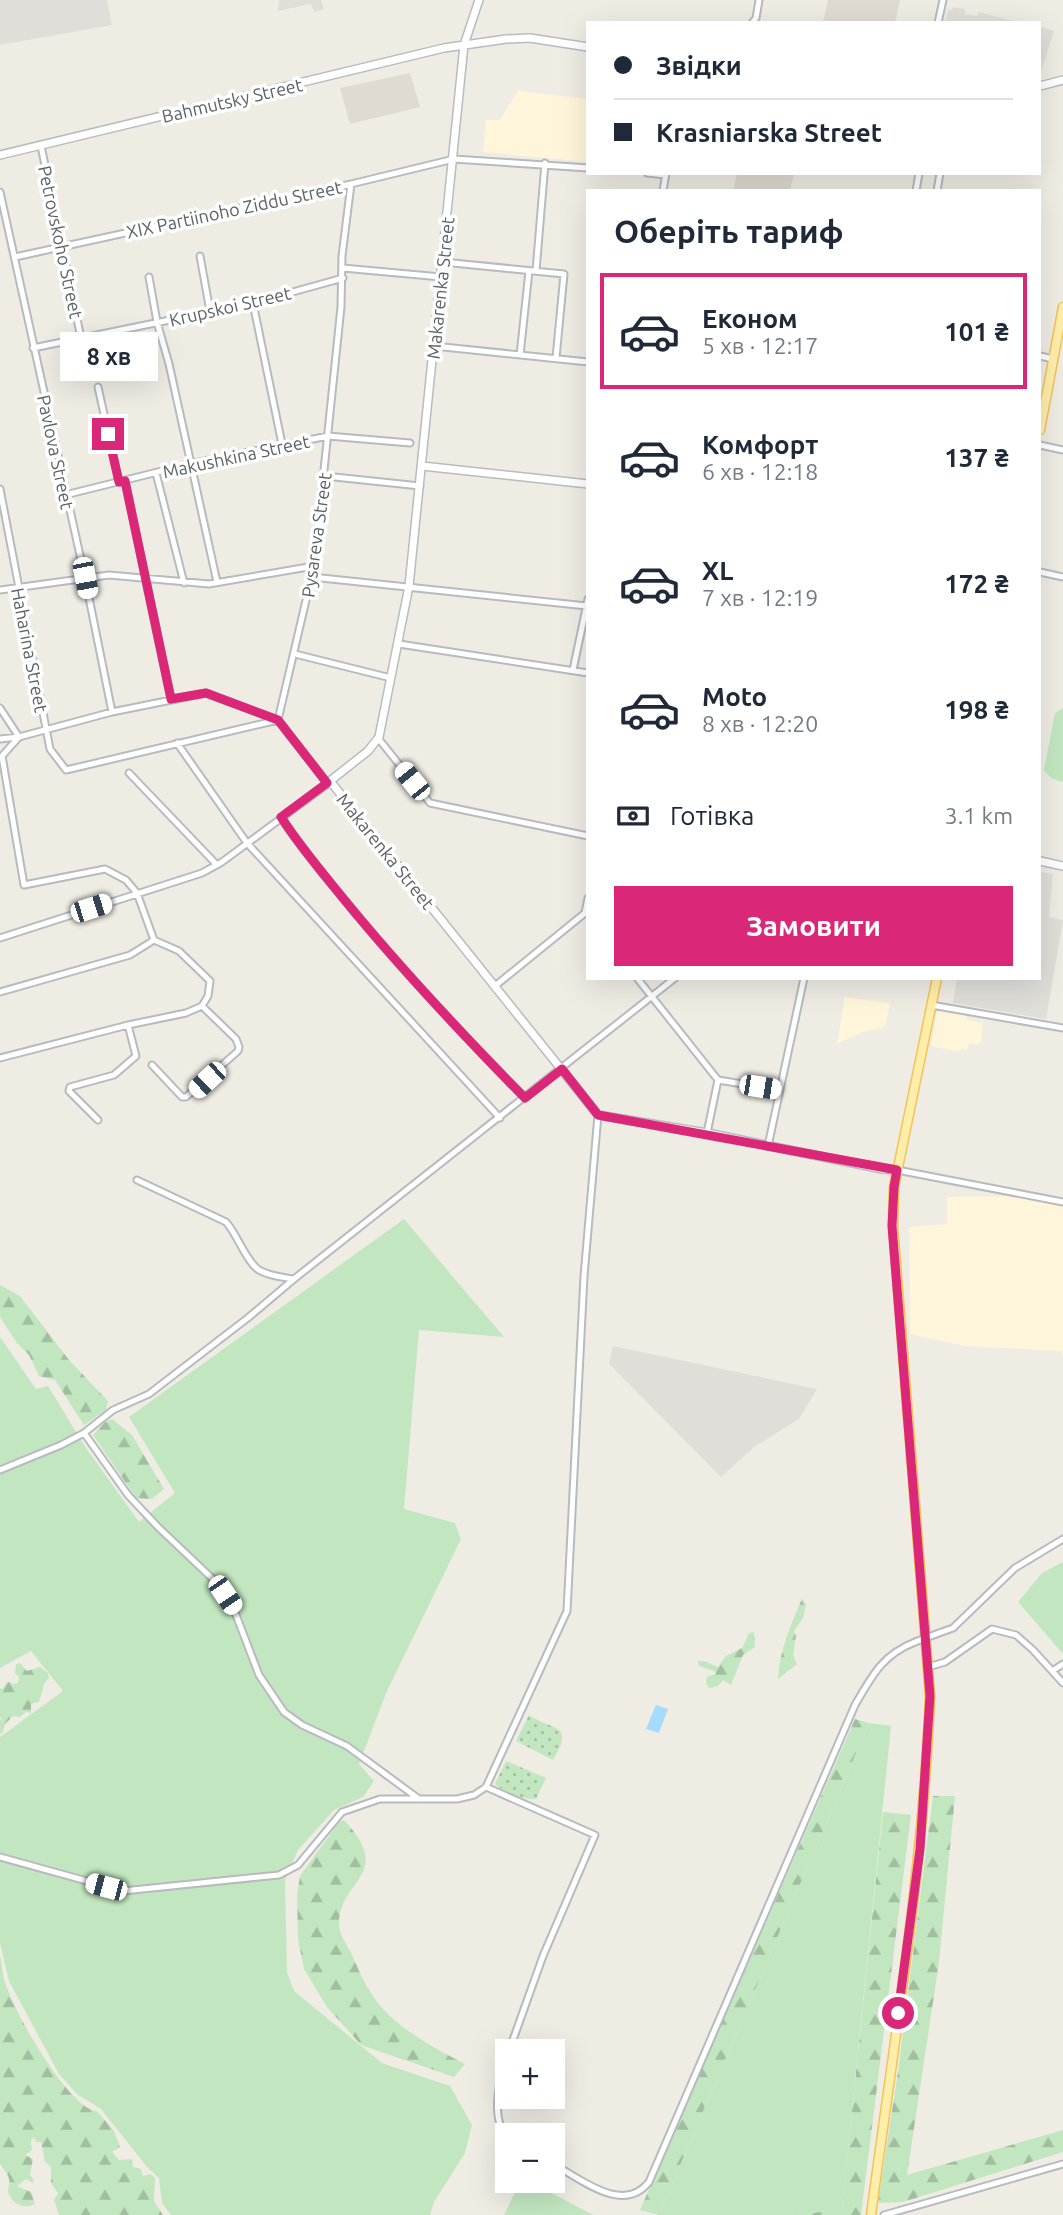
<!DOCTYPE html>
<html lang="uk">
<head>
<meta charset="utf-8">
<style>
	:root { --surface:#fff; --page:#f6f6f7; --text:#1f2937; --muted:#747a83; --line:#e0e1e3; --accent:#db2777 }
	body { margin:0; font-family:Ubuntu,sans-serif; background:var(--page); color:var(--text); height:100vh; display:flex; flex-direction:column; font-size:26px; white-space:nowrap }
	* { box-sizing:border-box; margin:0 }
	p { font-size:23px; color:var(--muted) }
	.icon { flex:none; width:38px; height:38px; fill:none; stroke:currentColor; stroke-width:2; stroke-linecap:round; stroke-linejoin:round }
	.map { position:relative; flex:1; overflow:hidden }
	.panel { position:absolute; left:586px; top:189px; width:455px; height:791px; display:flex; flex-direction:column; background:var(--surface); border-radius:0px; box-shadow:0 7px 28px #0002 }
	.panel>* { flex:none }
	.banner { position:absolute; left:586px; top:21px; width:455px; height:154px; border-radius:0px; box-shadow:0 7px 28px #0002; display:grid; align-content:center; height:154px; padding:0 28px; background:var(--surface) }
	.fabs { position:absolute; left:495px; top:2039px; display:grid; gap:14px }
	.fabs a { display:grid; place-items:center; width:70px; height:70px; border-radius:0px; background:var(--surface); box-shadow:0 7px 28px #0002; font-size:35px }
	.end { position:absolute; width:32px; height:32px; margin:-16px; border:9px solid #db2777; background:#fff; box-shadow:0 0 0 4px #fff }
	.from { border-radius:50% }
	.bubble { position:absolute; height:49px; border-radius:0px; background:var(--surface); box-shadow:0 7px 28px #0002; font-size:23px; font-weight:700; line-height:49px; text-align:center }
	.car { position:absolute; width:21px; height:42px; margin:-21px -10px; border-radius:9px; box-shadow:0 0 5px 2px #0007; background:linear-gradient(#fff 24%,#345 0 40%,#fff 0 76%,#345 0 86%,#fff 0) }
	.banner b { display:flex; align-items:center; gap:24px; height:66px; font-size:26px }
	.banner b+b { border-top:2px solid var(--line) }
	.banner i { width:18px; height:18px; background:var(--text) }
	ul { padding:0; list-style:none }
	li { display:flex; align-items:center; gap:21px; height:116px; margin:0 14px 10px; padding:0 14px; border:4px solid transparent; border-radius:0px }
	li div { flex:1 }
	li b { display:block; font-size:26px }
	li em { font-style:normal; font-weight:700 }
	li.selected { border-color:var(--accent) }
	li>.icon { width:63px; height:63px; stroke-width:1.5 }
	h2 { padding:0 28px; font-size:32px; line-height:84px }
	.pay { display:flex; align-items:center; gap:18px; height:77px; padding:0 28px; font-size:26px }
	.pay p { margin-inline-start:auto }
	.button { display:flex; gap:14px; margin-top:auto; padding:14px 28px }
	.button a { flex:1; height:80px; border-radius:0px; background:var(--accent); color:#fff; font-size:28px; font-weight:700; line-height:80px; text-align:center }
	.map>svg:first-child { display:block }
	.commercial { fill:#fef5da }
	.industrial { fill:#e0ded9 }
	.education { fill:#dfdbd2 }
	.forest { fill:url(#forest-firs) }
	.park { fill:url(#park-dots) }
	.garden { fill:#c2e7c0 }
	.water { fill:#a5dbff }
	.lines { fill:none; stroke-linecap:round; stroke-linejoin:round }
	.street-casing { stroke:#b7babf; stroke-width:9 }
	.secondary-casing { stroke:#b8bbc1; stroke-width:10 }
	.primary-casing { stroke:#f4c358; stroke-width:11 }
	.street { stroke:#fff; stroke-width:5 }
	.secondary { stroke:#fff; stroke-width:7 }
	.primary { stroke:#fea; stroke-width:8 }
	.street-bridge-casing { stroke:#b7babf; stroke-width:9; stroke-linecap:butt }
	.street-bridge { stroke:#fff; stroke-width:5 }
	.route { stroke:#db2777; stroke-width:9 }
	.labels { text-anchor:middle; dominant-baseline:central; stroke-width:7; stroke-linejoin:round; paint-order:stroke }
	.street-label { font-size:18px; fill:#5c6165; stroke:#fff }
</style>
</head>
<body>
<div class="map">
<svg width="1063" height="2215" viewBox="0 0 1063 2215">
	<defs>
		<pattern id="forest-firs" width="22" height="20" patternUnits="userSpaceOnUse" patternTransform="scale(1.75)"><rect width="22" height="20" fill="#c2e7c0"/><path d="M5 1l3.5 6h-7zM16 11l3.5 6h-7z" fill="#a1bfa0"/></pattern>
		<pattern id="park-dots" width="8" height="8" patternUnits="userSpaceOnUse" patternTransform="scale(1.75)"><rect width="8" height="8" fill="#c2e7c0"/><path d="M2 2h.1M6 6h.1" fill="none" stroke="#a1bfa0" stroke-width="1.8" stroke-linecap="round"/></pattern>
	</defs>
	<rect width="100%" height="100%" fill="#efece4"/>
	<path class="commercial" d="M518,91L588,99V162L483,152L486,120H500Z
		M845,997L890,1003L885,1027L862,1032L837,1044Z
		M943,1008L967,1013L966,1019L983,1023L981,1042L978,1044L969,1043L967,1050L961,1049L960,1052L931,1046L937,1012Z
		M1012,1196L1063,1206V1356L1061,1351L965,1346L910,1334L909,1227L947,1224V1197Z"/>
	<path class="industrial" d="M0,0H107L112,25L0,45Z
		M279,0H321L324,9L315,12L310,4L278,11Z
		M953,7L965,9V14L977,16L979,12L1021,23H945L948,9L952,10Z
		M1040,27L1054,31L1040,75Z
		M1040,872L1053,874L1049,917L1063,920L1046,1019L953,1003L957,978H1040Z
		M613,1346L817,1389L799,1419L754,1447L721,1477L609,1364Z"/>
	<path class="education" d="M828,0H900L895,23H823Z
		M410,73L420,107L350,124L340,88Z
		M737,173H794L790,191H733Z"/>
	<path class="forest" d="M0,1285L20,1296L69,1360L108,1401L106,1410L84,1425L55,1380L39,1376L29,1355L17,1343L0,1317Z
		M112,1419L132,1435L164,1489L152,1499L136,1498L93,1435L105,1422Z
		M802,1599L806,1604L803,1618L794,1631L796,1636L793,1655L797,1664L778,1679C779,1652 791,1624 802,1599Z
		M754,1632L755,1647L743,1655L731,1685L723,1680L718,1686L709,1688L706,1683L707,1677L716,1674L714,1671L699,1666L698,1661H704L718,1667L726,1656L742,1648L749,1633Z
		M20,1663L27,1671L40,1667L48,1673L49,1678L44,1684L39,1702L31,1704V1713L26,1712L20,1717L13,1716L4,1725L3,1732L0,1734V1720L2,1717L0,1718V1688L2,1689L8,1681L13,1684L18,1683L19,1677L15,1673L16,1664Z
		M855,1719L869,1723L659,2215L640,2210Z
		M933,1796H955L939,1962L907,2175L1063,2130V2152L903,2202L878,2203L898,2071Z
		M883,1812L911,1815L861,2215H798L842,2208Z
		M344,1820C396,1876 338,1879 339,1925C339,1934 348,1947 352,1955C361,1976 371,1998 388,2014C408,2034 440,2051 465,2064L454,2077L361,2045L327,2007L304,1969L298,1939L297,1895L300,1876L339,1822Z
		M0,1955C2,1964 2,1974 5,1982C13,2010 69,2110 97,2111L114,2131L120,2147L112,2152L119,2160L132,2159L133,2167L141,2169L143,2176L151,2174L155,2178L154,2201L163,2215H59L54,2200L58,2193L51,2183V2167L45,2162L41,2142H36L34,2137L31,2141L32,2150L25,2155L33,2159L30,2175L34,2180L33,2183L26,2179L17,2186L31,2192L35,2204C24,2210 11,2204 8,2191C8,2187 10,2183 9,2179C8,2174 3,2168 0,2164Z"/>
	<path class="park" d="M529,1715C551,1731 576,1722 553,1760L516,1741Z
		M506,1761L546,1778L536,1799C523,1800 505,1793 495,1784Z"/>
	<path class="garden" d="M1063,708V781L1062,782L1051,778L1044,770L1055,713Z
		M404,1219L504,1337L419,1330L404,1509L455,1523L461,1539L387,1691L359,1764L374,1781L363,1797L334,1810L298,1850L285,1880L287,1972L294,1991L382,2063L450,2086L472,2125L465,2153L434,2202L430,2215H171L162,2203L159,2178L147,2167L101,2109L78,2095L59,2074L9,1981L0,1943V1737L63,1691L31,1651L0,1668V1337L36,1389L48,1386L86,1448L139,1522L175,1493L129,1417Z
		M1063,1562V1654L1018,1602L1042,1573Z
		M869,1723L891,1726L842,2209L798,2215H659Z
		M521,2180L529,2181L593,2215H504Z"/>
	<path class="water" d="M656,1705L668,1709L659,1733L646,1729Z"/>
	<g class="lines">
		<g class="street-casing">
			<path id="street" d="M752,23L756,18L759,0
				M938,23L943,0
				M41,146L81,338
				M647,173L665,175
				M663,191L666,173
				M916,191L919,173
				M937,191L940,173
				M0,192L85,578L112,712
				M200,256L210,311
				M15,257L351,184L454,159L588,168
				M443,262L564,274L556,358
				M343,268L441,277
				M536,271L545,163
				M149,277L157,322L169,364L217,582
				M253,303L282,444
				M434,346L588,362
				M33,348L253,303L343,278
				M520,355L529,271
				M1040,356L1053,359
				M98,387L119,482
				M1040,445L1063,450
				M156,473L184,583
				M325,476L420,486
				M125,481L171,699
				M0,489L50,749L66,770L278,720
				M65,495L190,464L328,436L410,443
				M1040,572L1063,577
				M312,577L587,606
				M0,590L109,575L209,584L314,566
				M399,644L588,673
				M295,654L391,678
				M573,670L588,599
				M0,708L19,737L2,756L24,885L105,869L126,880L137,893L154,940L179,951L210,981L208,996L202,1006L186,1013L128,1025L0,1058
				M378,738L430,803L588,836
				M0,739L19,737L112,712L206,693L278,720
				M177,743L247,843L500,1118
				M129,773L217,865
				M327,783L278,720L314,566L341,307L342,256L351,184
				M281,817C298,844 319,869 340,894C398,966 460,1032 525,1098
				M0,938L202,873L222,862L329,783
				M637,978L718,1080L780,1090
				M495,986L585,913L588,898
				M0,992L130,955L154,940
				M931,1005L1063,1028
				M152,1065L182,1097H186L238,1051L239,1047L236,1039L202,1006
				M98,1120L69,1091L70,1087L114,1075L136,1056L128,1025
				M707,1133L718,1080
				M768,1146L804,978
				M897,1170L1063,1202
				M137,1180L226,1222C237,1234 247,1263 259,1270C269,1276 282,1277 293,1279
				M84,1433L128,1495L158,1527L217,1583L233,1607L259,1675L284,1712L302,1725L347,1746L419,1799
				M0,1470L61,1445L84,1433L113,1410L149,1394L249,1317L294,1279L675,978
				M939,1633L953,1628L1015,1568L1063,1539
				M928,1667L945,1662L992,1629L1016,1635L1033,1650L1063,1683
				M1052,1671L1063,1664
				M486,1787L595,1835L543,1956L509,2051
				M0,1857L123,1891L279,1875L298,1865L342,1812L380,1799H457L474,1795L486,1787L567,1611L584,1276L598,1115
				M508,2055C500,2076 489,2120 508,2137
				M553,2164C581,2179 623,2215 649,2182L855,1705C872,1676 882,1655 915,1642
				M884,2215L1063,2164"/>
		</g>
		<g class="secondary-casing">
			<path id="secondary" d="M479,0L464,45L409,586L379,737L368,751L330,781L598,1115L707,1133L882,1169L897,1170
				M1040,86L1063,80
				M0,155L444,48L506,39L530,38L588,47
				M422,466L588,484
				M1040,861L1063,866"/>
		</g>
		<g class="primary-casing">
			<path id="primary" d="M1040,430L1063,307
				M871,2215C894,2042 923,1870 930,1696L893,1226L894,1187L937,978"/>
		</g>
		<use href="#street" class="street"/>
		<use href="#secondary" class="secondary"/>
		<use href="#primary" class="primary"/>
		<g class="street-bridge-casing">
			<path id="street-bridge" d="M915,1642L939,1633"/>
		</g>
		<use href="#street-bridge" class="street-bridge"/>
	</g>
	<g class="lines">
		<path class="route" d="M108,434L119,482L125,481L171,699L206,693L278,720L327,783L281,817C299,845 321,871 342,897C400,968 461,1033 525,1098L562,1069L598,1115L897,1170L894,1187L892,1226L930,1696L920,1849L898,2013"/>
	</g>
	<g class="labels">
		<g class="street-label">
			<text transform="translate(232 100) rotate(-13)">Bahmutsky Street</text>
			<text transform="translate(234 209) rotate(-12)">XIX Partiinoho Ziddu Street</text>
			<text transform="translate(61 242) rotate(78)">Petrovskoho Street</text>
			<text transform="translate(440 288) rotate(-84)">Makarenka Street</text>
			<text transform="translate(230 306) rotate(-13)">Krupskoi Street</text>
			<text transform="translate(56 452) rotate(78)">Pavlova Street</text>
			<text transform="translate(236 456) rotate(-12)">Makushkina Street</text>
			<text transform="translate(316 535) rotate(-82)">Pysareva Street</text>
			<text transform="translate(30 650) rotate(79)">Haharina Street</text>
			<text transform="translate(386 851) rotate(51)">Makarenka Street</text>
		</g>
	</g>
</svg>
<div class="fabs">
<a>+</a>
<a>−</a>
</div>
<i class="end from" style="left:898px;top:2013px"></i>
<i class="end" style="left:108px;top:434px"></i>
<div class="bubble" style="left:60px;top:332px;width:98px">8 хв</div>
<i class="car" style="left:85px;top:578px;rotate:169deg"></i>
<i class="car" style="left:412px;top:781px;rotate:321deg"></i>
<i class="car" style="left:91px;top:908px;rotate:72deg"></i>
<i class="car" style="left:207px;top:1080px;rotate:227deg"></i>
<i class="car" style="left:760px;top:1087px;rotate:99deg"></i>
<i class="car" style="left:225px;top:1595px;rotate:146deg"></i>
<i class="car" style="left:106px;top:1887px;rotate:285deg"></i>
<div class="banner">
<b><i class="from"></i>Звідки</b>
<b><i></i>Krasniarska Street</b>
</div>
<section class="panel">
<h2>Оберіть тариф</h2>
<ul>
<li class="selected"><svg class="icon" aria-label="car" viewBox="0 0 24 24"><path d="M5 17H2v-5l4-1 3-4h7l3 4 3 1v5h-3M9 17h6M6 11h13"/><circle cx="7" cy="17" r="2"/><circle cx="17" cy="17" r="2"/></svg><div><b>Економ</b><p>5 хв · 12:17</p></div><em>101 ₴</em></li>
<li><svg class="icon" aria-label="car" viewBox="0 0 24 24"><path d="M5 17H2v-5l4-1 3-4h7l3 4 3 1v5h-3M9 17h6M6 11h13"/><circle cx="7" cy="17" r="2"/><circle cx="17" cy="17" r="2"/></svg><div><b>Комфорт</b><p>6 хв · 12:18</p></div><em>137 ₴</em></li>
<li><svg class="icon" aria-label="car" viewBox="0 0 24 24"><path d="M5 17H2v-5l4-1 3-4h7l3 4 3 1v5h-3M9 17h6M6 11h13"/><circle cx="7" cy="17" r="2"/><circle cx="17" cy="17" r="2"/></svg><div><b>XL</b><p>7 хв · 12:19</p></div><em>172 ₴</em></li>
<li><svg class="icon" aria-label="car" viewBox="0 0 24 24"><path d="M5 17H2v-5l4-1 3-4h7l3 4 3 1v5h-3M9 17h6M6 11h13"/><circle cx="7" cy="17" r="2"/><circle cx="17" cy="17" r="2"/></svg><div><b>Moto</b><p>8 хв · 12:20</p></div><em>198 ₴</em></li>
</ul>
<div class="pay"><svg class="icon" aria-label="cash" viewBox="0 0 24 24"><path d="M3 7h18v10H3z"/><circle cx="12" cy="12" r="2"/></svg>Готівка<p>3.1 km</p></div>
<div class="button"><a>Замовити</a></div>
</section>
</div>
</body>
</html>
